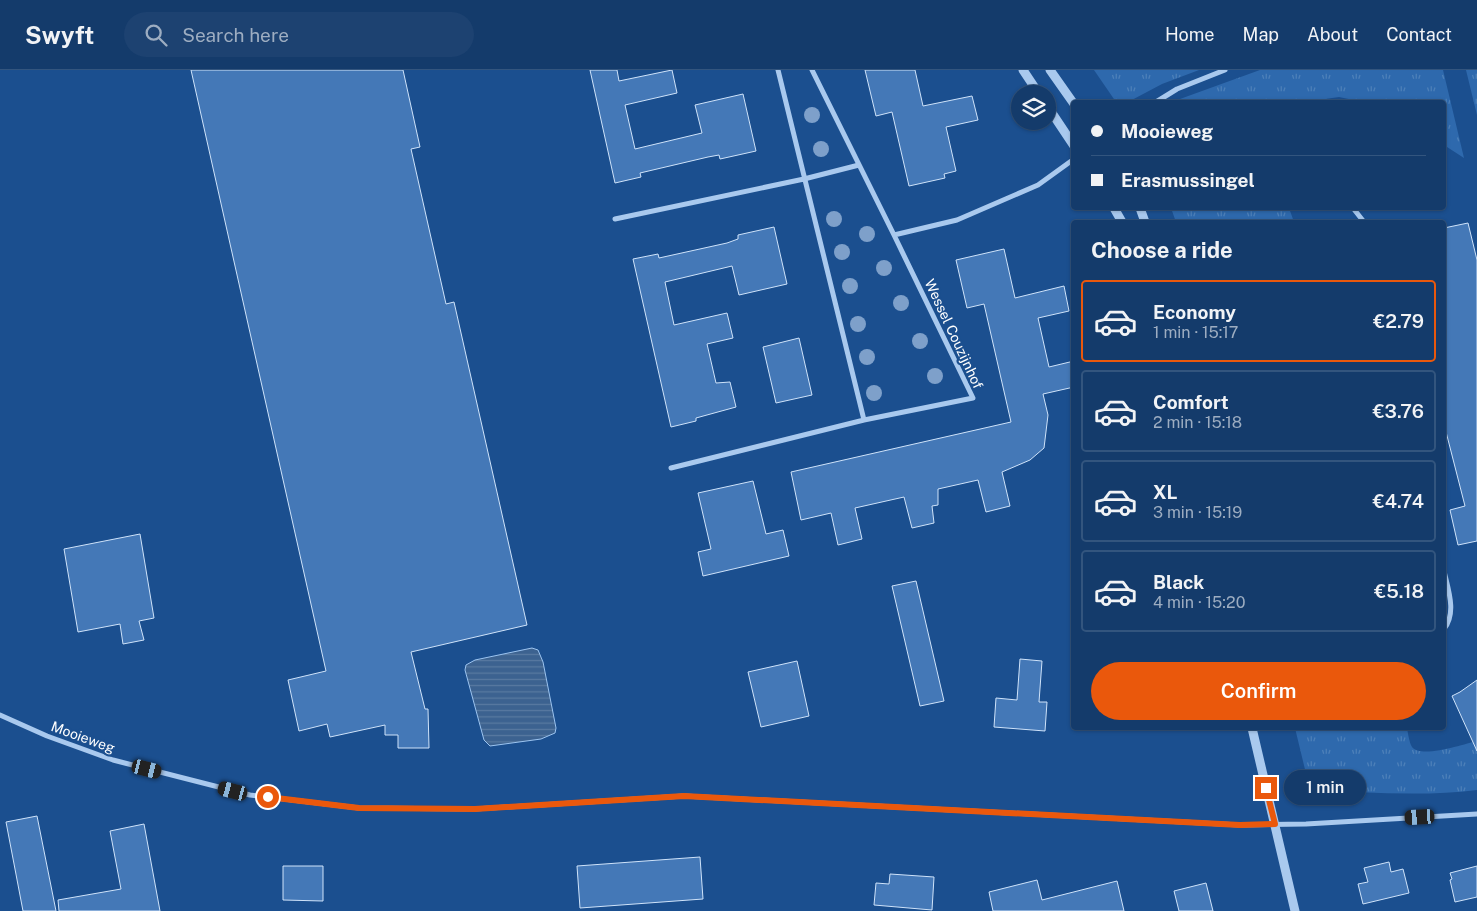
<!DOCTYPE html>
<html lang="en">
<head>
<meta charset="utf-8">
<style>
	:root { --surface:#143b6b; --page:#1d4271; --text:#f1f3f6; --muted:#9dadc1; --line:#33557e; --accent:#ea580c }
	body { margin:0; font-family:"Public Sans",sans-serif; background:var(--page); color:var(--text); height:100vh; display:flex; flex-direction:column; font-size:19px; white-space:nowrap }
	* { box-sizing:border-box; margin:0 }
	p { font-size:16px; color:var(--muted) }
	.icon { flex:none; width:28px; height:28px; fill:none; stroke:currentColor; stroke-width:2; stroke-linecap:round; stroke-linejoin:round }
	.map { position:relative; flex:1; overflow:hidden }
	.details { position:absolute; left:1071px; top:150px; width:375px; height:510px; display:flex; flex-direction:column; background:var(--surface); border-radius:5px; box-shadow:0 1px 4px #0004,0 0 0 1px var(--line) }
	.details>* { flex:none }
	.banner { position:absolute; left:1071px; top:30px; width:375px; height:110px; border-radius:5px; box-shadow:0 1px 4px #0004,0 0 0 1px var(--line); display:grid; align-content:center; height:110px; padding:0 20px; background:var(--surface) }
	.buttons { position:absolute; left:1011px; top:15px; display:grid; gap:10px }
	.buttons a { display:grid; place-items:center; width:45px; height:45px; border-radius:50%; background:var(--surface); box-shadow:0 1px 4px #0004,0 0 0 1px var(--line); font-size:25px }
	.end { position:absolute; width:22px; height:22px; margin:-11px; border:6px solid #ea580c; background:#fff; box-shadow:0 0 0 2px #fff }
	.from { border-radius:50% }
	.bubble { position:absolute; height:35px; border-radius:18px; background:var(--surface); box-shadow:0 1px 4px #0004,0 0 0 1px var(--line); font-size:16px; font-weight:600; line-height:35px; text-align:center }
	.car { position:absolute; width:15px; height:30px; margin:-15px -8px; border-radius:6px; box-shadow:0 0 4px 1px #0007; background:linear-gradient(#222 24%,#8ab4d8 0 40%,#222 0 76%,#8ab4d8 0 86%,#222 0) }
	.banner b { display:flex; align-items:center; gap:18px; height:48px; font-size:19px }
	.banner b+b { border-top:1px solid var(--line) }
	.banner i { width:12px; height:12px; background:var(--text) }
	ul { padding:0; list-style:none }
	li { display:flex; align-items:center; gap:15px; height:82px; margin:0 10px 8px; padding:0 10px; border:2px solid var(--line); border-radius:5px }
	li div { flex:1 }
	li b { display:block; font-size:19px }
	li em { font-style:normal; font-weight:600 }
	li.selected { border-color:var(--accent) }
	li>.icon { width:45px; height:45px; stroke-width:1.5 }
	h2 { padding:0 20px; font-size:22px; line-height:60px }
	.cta { display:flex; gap:10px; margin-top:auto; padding:10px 20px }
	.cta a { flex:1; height:58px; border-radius:30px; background:var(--accent); color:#fff; font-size:20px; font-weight:600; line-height:58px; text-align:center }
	header { display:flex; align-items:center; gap:30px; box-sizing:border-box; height:70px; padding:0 25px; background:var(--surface); border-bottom:1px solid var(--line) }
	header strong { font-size:24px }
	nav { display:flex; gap:28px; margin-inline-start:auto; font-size:18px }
	.search { width:350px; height:45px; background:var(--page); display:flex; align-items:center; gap:12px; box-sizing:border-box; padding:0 18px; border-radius:28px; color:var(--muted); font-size:19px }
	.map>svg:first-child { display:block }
	.grass { fill:url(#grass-tufts) }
	.water { fill:url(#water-rules); stroke:#9cc4f0 }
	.building { fill:#4478b7; stroke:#cfe3fa }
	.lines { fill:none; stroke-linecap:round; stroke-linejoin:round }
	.minor { stroke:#a9c9ee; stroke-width:5 }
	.tertiary { stroke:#a9c9ee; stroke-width:9 }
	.tree { fill:#7ea0ca }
	.route { stroke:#ea580c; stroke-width:6 }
	.labels { text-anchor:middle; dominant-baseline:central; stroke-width:4.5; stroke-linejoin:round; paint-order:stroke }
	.street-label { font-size:14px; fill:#fff; stroke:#1b4f8f }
</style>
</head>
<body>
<header>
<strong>Swyft</strong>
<div class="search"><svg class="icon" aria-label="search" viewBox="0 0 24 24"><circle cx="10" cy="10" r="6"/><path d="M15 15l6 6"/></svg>Search here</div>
<nav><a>Home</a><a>Map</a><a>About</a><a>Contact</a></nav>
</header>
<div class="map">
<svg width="1477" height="841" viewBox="0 0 1477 841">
	<defs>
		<pattern id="grass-tufts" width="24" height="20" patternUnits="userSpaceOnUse" patternTransform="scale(1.25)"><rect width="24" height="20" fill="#2e69ad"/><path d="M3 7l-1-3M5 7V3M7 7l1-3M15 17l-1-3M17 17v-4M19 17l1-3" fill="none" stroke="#4d80b9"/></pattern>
		<pattern id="water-rules" width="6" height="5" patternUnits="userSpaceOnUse" patternTransform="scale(1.25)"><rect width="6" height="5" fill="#3c6290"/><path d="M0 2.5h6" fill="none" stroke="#597aa1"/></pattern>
	</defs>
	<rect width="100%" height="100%" fill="#1b4f8f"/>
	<path class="grass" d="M1094,0H1199L1162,14L1128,32H1116Z
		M1260,0H1443L1464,88L1444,75V32H1363L1339,27L1304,32H1175L1180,29Z
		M1466,0H1477V45Z
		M1171,138H1289L1294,152H1176Z
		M1295,658H1407C1408,663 1409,672 1412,677C1421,689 1464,674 1477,671V720C1422,727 1366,722 1310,720Z"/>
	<path class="water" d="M532,578L538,580L543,592L556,658L555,663L541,669L490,676L484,670L465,600L466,595L475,590Z"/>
	<path class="building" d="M191,0H403L420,77L411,79L446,234L454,232L527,555L411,582L425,639H428L429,678H398V665H385V655L330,667L327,654L299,661L288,610L326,601Z
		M590,0H617L619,11L672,0L677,23L625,35L635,79L702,63L695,35L743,24L756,81L720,89L719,85L708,87L640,103L641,107L615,113Z
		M865,0H915L923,36L972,26L978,50L946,57L956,101L944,104L945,108L909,116L892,42L876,46Z
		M1468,153L1477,190V471L1458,475L1450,440L1465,436L1444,354V158Z
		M774,157L787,214L739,225L732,196L665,212L674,255L727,243L733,268L707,274L716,313L730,312L736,337L696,348V351L671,357L633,189L658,184L659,188L727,173L738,169V165Z
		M1004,179L1015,228L1064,216L1069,241L1038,248L1049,297L1074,291V317L1043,324L1048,345L1044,378L1030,390L1002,402L1010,436L986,442L978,410L938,419V435L932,436L934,453L912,458L904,427L855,438L862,469L838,475L831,443L801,450L791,402L1011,352L984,234L967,238L956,190Z
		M799,268L812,325L776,333L763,277Z
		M753,411L766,464L783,460L789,486L703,506L698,482L711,479L698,423Z
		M140,464L154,548L139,551L144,570L123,574L120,554L78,562L64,479Z
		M916,511L944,631L920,636L892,516Z
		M1020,589L1042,591L1039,632H1047L1045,661L994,657L996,628L1017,630Z
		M797,591L809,646L761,657L748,602Z
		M1477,610V681L1452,626L1460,622Z
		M37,746L56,841H23L6,752Z
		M144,754L160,841H59L58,830L121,819L110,761Z
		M700,787L703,829L580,838L577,796Z
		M1389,792L1391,802L1403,799L1409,823L1363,834L1358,814L1368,812L1364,798Z
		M283,796H323V831L283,830Z
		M1477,796V827L1455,832L1450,810L1452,809L1450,803Z
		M890,804L934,807L932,840L874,835L876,813L889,814Z
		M1037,810L1042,830L1117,811L1124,841H993L989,822Z
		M1206,813L1213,841H1179L1174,821Z"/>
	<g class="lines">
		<path class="minor" d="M778,0L864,350L973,328L894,165L812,0
			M1156,32L1177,19L1225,0
			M1353,138L1364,152
			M615,149L804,109L859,95
			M894,165L957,150L1038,115L1074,89
			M671,398L864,350
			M1444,501C1448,519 1457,543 1444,559
			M0,645L47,666L113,690L250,725L359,738L475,739L684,726L1240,755L1306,754L1477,744"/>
		<path class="tertiary" d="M1023,0L1039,24
			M1050,0L1074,34
			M1048,37L1074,76
			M1114,138L1122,152
			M1140,138L1145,152
			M1252,658L1295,841"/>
	</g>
	<g class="tree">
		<circle cx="812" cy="45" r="8"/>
		<circle cx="821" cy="79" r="8"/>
		<circle cx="834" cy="149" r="8"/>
		<circle cx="867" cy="164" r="8"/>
		<circle cx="842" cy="182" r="8"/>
		<circle cx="884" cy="198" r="8"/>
		<circle cx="850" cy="216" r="8"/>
		<circle cx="901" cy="233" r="8"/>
		<circle cx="858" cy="254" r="8"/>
		<circle cx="920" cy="271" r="8"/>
		<circle cx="867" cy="287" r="8"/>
		<circle cx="935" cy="306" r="8"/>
		<circle cx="874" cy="323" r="8"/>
	</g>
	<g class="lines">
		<path class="route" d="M268,727L359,738L475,739L684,726L1240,755L1275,754L1266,718"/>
	</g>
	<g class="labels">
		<g class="street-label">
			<text transform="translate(954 264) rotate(65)">Wessel Couzijnhof</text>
			<text transform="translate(83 667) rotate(20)">Mooieweg</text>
		</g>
	</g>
</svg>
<div class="buttons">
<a><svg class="icon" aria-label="layers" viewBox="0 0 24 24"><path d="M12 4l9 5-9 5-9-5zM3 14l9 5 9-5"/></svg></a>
</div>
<i class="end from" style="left:268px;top:727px"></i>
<i class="end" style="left:1266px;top:718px"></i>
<div class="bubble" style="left:1284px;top:700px;width:82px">1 min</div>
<i class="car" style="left:147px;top:699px;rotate:104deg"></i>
<i class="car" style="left:233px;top:721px;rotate:285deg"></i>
<i class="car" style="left:1420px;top:747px;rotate:267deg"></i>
<div class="banner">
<b><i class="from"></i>Mooieweg</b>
<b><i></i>Erasmussingel</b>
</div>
<section class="details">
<h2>Choose a ride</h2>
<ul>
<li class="selected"><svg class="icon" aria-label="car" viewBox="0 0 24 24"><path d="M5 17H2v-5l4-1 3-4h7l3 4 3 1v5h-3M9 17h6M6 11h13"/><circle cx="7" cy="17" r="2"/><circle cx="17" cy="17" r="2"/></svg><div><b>Economy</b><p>1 min · 15:17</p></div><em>€2.79</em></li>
<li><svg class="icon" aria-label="car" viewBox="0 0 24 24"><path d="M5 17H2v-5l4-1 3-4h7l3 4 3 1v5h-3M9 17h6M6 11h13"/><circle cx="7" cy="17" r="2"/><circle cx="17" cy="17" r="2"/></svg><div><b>Comfort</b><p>2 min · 15:18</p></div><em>€3.76</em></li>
<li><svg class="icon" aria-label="car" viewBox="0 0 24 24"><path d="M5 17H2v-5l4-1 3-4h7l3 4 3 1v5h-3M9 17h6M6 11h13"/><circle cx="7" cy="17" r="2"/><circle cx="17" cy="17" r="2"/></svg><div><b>XL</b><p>3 min · 15:19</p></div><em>€4.74</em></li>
<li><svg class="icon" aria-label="car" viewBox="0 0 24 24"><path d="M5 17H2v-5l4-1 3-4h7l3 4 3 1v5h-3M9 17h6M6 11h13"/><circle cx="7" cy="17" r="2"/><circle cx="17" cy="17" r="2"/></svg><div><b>Black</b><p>4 min · 15:20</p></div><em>€5.18</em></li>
</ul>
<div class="cta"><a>Confirm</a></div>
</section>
</div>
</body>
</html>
